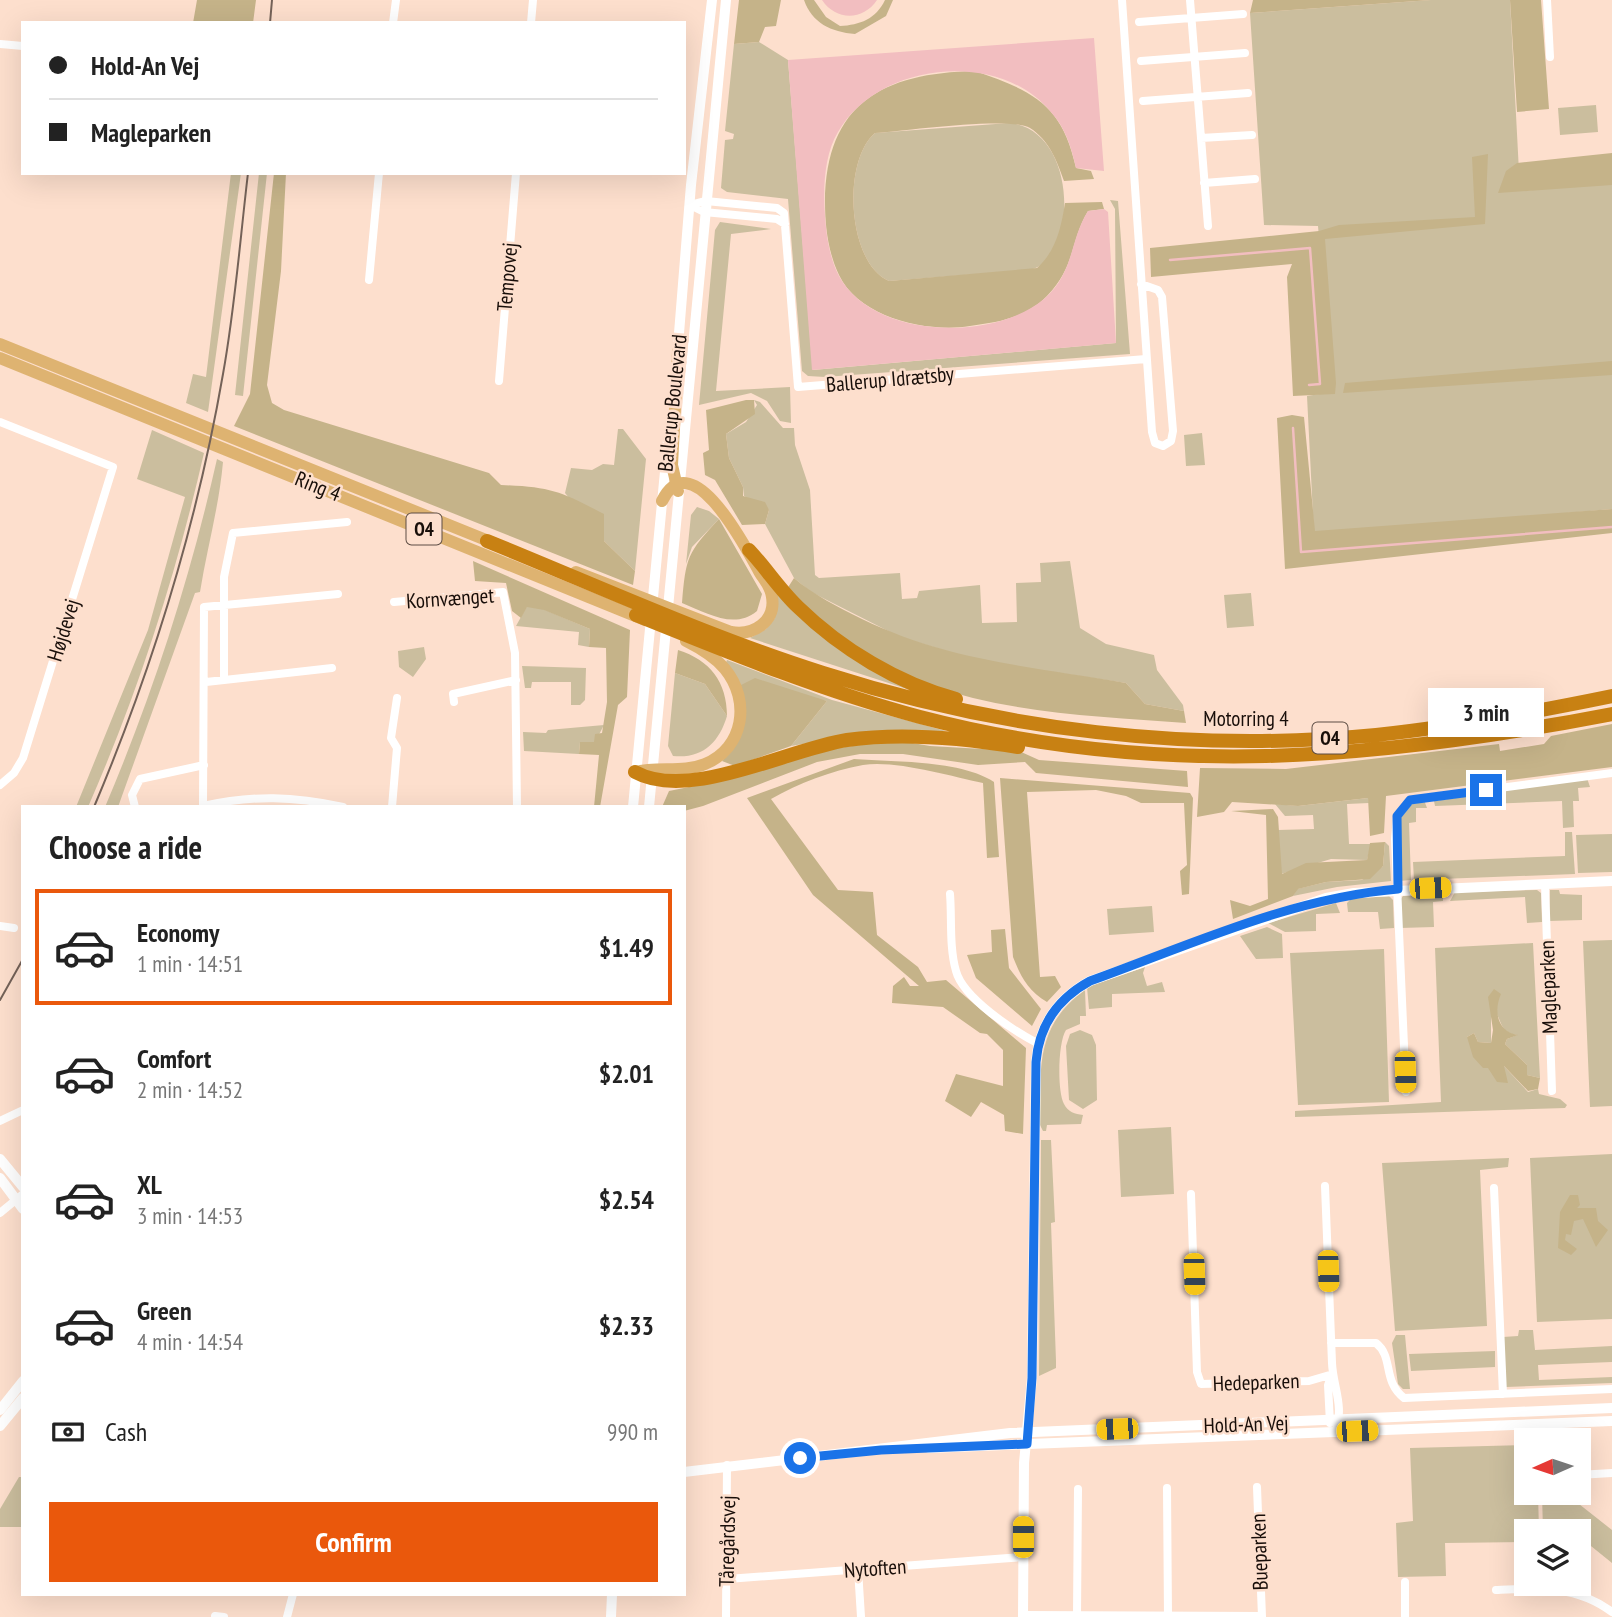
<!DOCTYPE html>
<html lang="en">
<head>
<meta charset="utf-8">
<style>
	:root { --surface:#fff; --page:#f2f2f2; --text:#222; --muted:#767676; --line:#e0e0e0; --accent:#ea580c }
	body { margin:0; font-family:"PT Sans Narrow",sans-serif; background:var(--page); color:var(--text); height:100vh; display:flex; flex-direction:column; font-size:26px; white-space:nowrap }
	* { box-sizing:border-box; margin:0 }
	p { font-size:23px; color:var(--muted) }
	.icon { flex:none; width:38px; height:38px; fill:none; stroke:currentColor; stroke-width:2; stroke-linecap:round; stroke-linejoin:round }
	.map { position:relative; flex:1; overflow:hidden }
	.details { position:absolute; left:21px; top:805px; width:665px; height:791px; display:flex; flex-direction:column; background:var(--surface); border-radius:0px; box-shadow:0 7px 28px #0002 }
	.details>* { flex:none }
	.hud { position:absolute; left:21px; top:21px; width:665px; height:154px; border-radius:0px; box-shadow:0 7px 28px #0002; display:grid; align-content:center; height:154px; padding:0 28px; background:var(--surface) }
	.needle { width:46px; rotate:267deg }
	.tools { position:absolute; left:1514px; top:1428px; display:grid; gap:14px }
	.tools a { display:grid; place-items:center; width:77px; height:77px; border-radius:0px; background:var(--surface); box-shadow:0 7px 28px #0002; font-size:35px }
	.end { position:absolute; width:32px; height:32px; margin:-16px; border:9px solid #1a73e8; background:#fff; box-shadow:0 0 0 4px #fff }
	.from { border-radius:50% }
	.bubble { position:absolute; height:49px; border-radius:0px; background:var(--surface); box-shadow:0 7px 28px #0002; font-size:23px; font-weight:600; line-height:49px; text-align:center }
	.car { position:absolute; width:21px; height:42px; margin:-21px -10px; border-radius:9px; box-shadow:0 0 5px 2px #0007; background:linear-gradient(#f5c518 24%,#345 0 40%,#f5c518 0 76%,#345 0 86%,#f5c518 0) }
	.hud b { display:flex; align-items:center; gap:24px; height:66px; font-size:26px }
	.hud b+b { border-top:2px solid var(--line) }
	.hud i { width:18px; height:18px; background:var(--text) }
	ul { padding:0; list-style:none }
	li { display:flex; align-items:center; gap:21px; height:116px; margin:0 14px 10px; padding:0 14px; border:4px solid transparent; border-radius:0px }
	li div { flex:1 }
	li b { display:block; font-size:26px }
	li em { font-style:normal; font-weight:600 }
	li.active { border-color:var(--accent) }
	li>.icon { width:63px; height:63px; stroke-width:1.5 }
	h2 { padding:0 28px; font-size:32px; line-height:84px }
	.pay { display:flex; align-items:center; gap:18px; height:77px; padding:0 28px; font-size:26px }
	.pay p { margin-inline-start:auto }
	.action { display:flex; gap:14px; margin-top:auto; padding:14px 28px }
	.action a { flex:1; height:80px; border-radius:0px; background:var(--accent); color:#fff; font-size:28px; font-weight:600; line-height:80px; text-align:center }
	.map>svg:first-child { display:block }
	.green { fill:#cbbe9e }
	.forest { fill:#c5b389 }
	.water { fill:#f2bec0 }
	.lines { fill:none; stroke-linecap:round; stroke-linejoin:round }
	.stream { stroke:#f2bec0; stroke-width:2.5 }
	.minor { stroke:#fff; stroke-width:8 }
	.tertiary { stroke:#fff; stroke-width:10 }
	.primary { stroke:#deb371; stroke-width:12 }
	.motorway { stroke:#c88113; stroke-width:14 }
	.tram { stroke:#746258; stroke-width:2 }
	.route { stroke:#1a73e8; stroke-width:9 }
	.labels { text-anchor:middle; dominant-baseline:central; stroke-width:5; stroke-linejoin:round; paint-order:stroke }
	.shield { fill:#fddfcd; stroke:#5d4d44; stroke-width:2 }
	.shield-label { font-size:19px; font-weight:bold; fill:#180e09 }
	.street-label { font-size:21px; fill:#180e09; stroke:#fddfcd }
</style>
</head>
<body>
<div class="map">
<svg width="1612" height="1617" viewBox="0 0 1612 1617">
	<rect width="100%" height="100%" fill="#fddfcd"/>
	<path class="green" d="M1431,0H1510L1520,191L1612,183V509L1314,535L1307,396L1332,392L1318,226L1264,225L1250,13Z
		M759,42L788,60L813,370L1116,343L1115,209L1110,200L1118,201L1130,354L825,377L808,376L802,371L788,199L727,192L721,188L725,140L733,139L734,134L725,131L734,44Z
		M1596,105L1598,132L1560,135L1558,108Z
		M1009,123C1079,129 1079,261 1029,270L889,281C847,263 842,161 875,133Z
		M231,173H241L208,412L186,403L193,374L206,377Z
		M259,173H267L243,396L235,395Z
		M720,222L771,229L731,234L716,391L790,387L791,423L780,421L767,401L751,393L699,405L715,230Z
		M754,400L760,402L783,428H794L795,445L810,490L815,575L819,578L900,573L902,599L917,598L919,591L980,585L982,623L1017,622L1016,583L1041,582L1040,563L1070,561L1080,628L1106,644L1154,655L1157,670L1183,705L1184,711L1145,704L1126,683L980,661L900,637L811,592L794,578L765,524L769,510L744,496L743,487L729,458L726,434L746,422L757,405Z
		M618,429H623L646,459L635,571L604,541L565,493L571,468L592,470L603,464L614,465Z
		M152,430L204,453C176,575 138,693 88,807H76L148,630L185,497L137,479Z
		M1202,433L1205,465L1186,466L1184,435Z
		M217,459L223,462C219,507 207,548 200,592L195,593L118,807H105C153,694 190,579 217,459Z
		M697,507L709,511L719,519L692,547L686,564L691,515Z
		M775,587L907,689L750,638L766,629L775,618Z
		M1251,593L1254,626L1227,628L1224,595Z
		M527,606L543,609L590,629L589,647L578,645L579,632L516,626Z
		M424,647L426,659L413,677L399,667L398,651Z
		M727,660L832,700L946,731L855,735L791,746L827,701L739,686L725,665Z
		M522,666L586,668L585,700L580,705H571V682H532L531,688H525Z
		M675,673L705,684L727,716C719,743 702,759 673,756L668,746Z
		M604,725L595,742H580L579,754L524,751L523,732L546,733L548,730Z
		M1587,778L1590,787L1578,788L1579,801H1573L1574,827L1563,828L1562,801L1435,806L1434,801Z
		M1368,798L1369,803L1347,804L1349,844H1371L1367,860L1331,859L1281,874L1278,830L1314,829L1313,815L1285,816L1275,804L1298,806Z
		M1424,800L1427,808H1416V822L1409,823L1411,880L1399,881L1398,817L1414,801Z
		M1565,832H1572L1575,874L1414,880L1413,862L1565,856Z
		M1612,834V872L1578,873L1576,835Z
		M1385,842L1389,846L1391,881L1337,887L1293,896L1297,889L1326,882L1362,880L1383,866Z
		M1537,890L1541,893L1542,922L1527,923L1525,897L1450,901L1455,892Z
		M1550,890H1559L1560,894L1582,895V920L1549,921Z
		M1438,894L1443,897V901L1433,902L1434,927L1400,928V900L1403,896Z
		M1389,896L1393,900L1394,928L1380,929L1378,912H1348L1347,903L1351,899Z
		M1336,903L1340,913L1316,914V931L1285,932L1268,923Z
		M1152,906L1154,932L1109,935L1107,909Z
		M1267,927L1282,934L1283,958L1256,959L1240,936Z
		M1612,940V1106L1590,1107L1583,941Z
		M1533,943L1540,1078L1527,1075V1065L1505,1044L1507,1039L1517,1035C1497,1032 1503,1017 1491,1006V1043L1478,1042L1474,1033L1467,1037L1503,1065L1528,1092L1538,1089L1539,1094L1560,1099L1567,1105L1565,1108L1295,1117V1111L1441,1102L1435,948Z
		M1384,949L1389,1102L1298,1105L1290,953Z
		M1145,967L1143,973L1147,986L1162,982L1165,992L1112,994V1007L1089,1009L1087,987Z
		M1085,990L1086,1016H1080V1024L1066,1030C1058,1042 1057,1091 1064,1104C1068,1112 1075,1114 1083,1115L1081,1124L1047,1125L1046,1131H1043L1040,1125C1041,1069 1034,1027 1085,990Z
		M1080,1030L1092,1035L1096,1045L1097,1100L1083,1109L1069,1100L1066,1046L1070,1034Z
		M1171,1127L1174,1194L1121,1197L1118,1130Z
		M1041,1140H1051L1055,1222L1051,1223L1056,1361V1368L1039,1376Z
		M1612,1154V1319L1537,1322L1530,1158Z
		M1509,1158L1508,1167L1480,1170L1487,1326L1395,1331L1382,1163Z
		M1519,1330H1533L1535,1350L1612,1346V1362L1538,1365L1539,1380L1612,1377V1383L1506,1387L1503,1337L1518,1336Z
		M1396,1335H1405L1410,1389H1403L1398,1384L1392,1343Z
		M1495,1351V1367L1411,1371L1409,1354Z
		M1526,1445V1493H1538L1539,1531H1526V1542L1445,1543L1446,1576L1398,1577L1396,1523L1413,1521L1410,1448Z
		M19,1477H23V1527H0V1509Z
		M1542,1493H1565L1612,1530V1563L1586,1542H1579L1578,1531H1543Z"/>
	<path class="forest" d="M197,0H256L253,23H193Z
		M739,0H781L776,26L765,27L759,42L734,44Z
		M804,0H814L826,17L840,26C860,25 876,19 885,0H893L886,16L855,34C831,32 812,23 804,0Z
		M1253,0H1431L1250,13Z
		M1510,0H1541L1549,109L1517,112Z
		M975,71C1032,91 1062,103 1076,168L1091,171L1094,179L1064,181C1057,161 1049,140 1030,128C1009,116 904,131 875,133C842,161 847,263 889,281L1037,268C1056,251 1061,228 1065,203L1102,202L1104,209L1088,211C1070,241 1076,266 1047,296C1025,318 1000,322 970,326C928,333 859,318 839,275C828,252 825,226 825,202C826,103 883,73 975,71Z
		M1612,153V185L1498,193L1506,171L1517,163Z
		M1488,154L1485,224L1325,239L1336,383L1335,394L1293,396L1287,277L1292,264L1151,277L1150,248L1319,231L1339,225L1475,217L1472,157Z
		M274,173H286L281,271L267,385L272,403L284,410L489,473L501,485C551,487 560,491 604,514V541L635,571L633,585L234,426L250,394Z
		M1612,361V375L1343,393L1345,383Z
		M746,400H754L755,414L726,434L729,458L743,487V496L765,502L769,510L765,524L742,525L715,480L705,475L703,453L709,450L706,410Z
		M1292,415L1304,417L1315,531L1612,509V533L1285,569L1277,418Z
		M719,519L762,594L757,611C734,630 707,613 682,603C686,557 687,553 719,519Z
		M473,561L630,630L627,697L618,705L600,807H594L599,755L579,754L580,742H594L595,734L602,733L607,702L606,648L589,647L590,629L544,610L527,607L521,618L512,611L506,583L475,581Z
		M794,578C814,595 838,607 862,619C951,662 1032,666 1126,683L1145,704L1184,711L1186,723C1070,714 946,713 848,642C826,627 807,607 787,589Z
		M678,650C710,660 727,682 727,716L705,684L675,673Z
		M755,678L827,701L791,746L735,766L722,761L733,749L739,686Z
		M1612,724V767L1386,796L1384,833L1370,836L1368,798L1298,806L1232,802L1224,812L1197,817L1200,768L1286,769L1499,744L1500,751L1544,744L1551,736Z
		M895,740L930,746L1019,751L1039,760L1187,771L1188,787L1036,773L1025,762L978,765L903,754H860L817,762L703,806L684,811V807H662L669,791L709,783L803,753Z
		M854,759C894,762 961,760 994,782L999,857L987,858L983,783C949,776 896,760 863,765C831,771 799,783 771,799L838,890L873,892L877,935L918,967L927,982L946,980L1026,1048L1023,1134L1005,1131L1004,1115L981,1102L971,1117L945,1101L956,1074L1003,1086V1050L987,1034L980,1033L943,1007L892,1003L893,986L904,977L910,986H919L813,895L747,798Z
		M1000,778L1190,793L1193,798L1189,894L1182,895L1180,871L1187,865L1184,803H1141L1126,796L1096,790L1027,792L1040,977L1055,976L1061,987L1047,1002C1028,991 1021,977 1013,957Z
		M1273,809L1278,817L1282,874L1306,863L1367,860L1370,843L1385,842L1383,866L1370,879L1326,882L1298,889L1293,896L1233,919L1230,900L1250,906L1268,899L1266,815L1231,811Z
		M1005,929L1009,968L1041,1009L1032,1026L976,978L967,955L992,952L991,930Z
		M1494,989L1501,994C1493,1012 1498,1032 1518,1035L1507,1039L1505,1044L1527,1065V1075L1540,1078L1538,1089L1528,1091L1504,1066L1508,1083L1497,1082L1488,1068H1483L1473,1057L1467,1037L1474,1033L1478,1042L1491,1043L1493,1030L1488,997Z
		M1570,1195H1578L1580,1205L1577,1208H1596L1598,1221L1608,1230L1596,1247L1583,1219L1574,1221L1571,1235L1566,1234L1565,1240L1577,1249L1571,1255L1558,1248L1560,1212Z"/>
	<path class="water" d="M822,0H877C863,21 836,21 822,0Z
		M1094,38L1104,171L1076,168C1071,146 1065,127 1050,111C998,49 878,62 838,132C821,160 823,204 827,236C829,249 833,265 839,276C874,340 994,341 1044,299C1075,272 1069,241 1088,211L1104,209L1108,212L1116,343L812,370L788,60Z"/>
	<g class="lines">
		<path class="stream" d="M1170,260L1310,248L1320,384L1309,385
			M1293,428L1301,552L1612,527"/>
		<path class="minor" d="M1122,0L1152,432L1155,443L1163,446L1171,441L1173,431L1162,297L1158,290L1141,284
			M1190,0L1208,226
			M1547,0L1550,57
			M1139,22L1243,14
			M393,23L396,0
			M531,23L533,0
			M0,44L23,46
			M1141,61L1245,53
			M1143,101L1248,93
			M1201,138L1252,135
			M1204,183L1255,179
			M690,205L706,201L777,208L784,213L798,387L1146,359
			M690,205L704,212L777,219L785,224
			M369,280L379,173
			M499,381L516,173
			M0,422L113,467L23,758L14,773L0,785
			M394,602L503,592L515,653L517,807
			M224,680V577L233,533L347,522
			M206,682L332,668
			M454,702L453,694L516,680
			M203,806C253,795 294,796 343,807
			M135,807L132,795L140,779L204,765
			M203,807L204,607L338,594
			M392,807L397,748L391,738L397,698
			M1545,884L1552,1091
			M950,894C952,918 949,947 956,971C963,998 1014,1031 1037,1043
			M0,926L14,928
			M1406,1092L1395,839L1397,816L1410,800L1612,773
			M0,1121L23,1110
			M1325,1186L1332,1363C1333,1387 1345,1407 1335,1432
			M1494,1188L1503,1394
			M1191,1194L1197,1372L1201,1384L1309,1381L1333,1374
			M0,1213L23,1194
			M1331,1343H1376C1394,1357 1382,1381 1404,1398L1612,1389
			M1330,1423L1328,1385L1332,1374
			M1578,1475L1612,1473
			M1257,1487L1262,1617
			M1167,1488L1168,1617
			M1576,1493V1495
			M858,1569L861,1617
			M727,1579L1023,1557
			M1405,1582V1617
			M1496,1590C1538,1588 1576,1585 1612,1612
			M1023,1615L1262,1616
			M215,1616L224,1617
			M287,1617L293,1594
			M726,1617L727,1465
			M1077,1617L1078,1489"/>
		<path class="tertiary" d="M677,358L691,185L712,0
			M633,807L668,440
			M649,807L726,0
			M0,1159L23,1187
			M0,1178L23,1209
			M0,1410L23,1381
			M0,1426L23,1398
			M929,1448L1612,1421
			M684,1472L1010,1433L1612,1408
			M611,1617L612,1594
			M1023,1617L1024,1463L1032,1378L1036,1062C1039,1025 1057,999 1090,981L1326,898L1354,893L1612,881"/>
		<path class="primary" d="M0,344L496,544
			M0,358L645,620
			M678,491L672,465L678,351
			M576,572L731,632C754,636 776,621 772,597C771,587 765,581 760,573C748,552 692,440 662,501
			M635,772C658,766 683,773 705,764C744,748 751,701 725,669C715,657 700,648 686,641"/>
		<path class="motorway" d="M487,541C598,586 709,637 823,673C1001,730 1190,753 1376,735C1455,727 1534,712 1612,696
			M749,550C766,568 780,590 798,607C841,649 899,684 956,699
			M636,615C730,653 823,691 920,717C1158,779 1374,760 1612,714
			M635,772C689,802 788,749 847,740C904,732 963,738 1018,747"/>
		<path class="tram" d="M270,23L272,0
			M94,807C153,667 197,524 223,374C235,308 240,240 248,173
			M0,1000L23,959"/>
	</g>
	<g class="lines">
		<path class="route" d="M800,1458L881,1450L1027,1444L1032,1378L1036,1062C1039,1025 1057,999 1090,981C1190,945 1291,898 1398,889L1397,816L1410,800L1486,790"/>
	</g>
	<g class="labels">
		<g class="shield">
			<rect x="406.5" y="513.5" width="35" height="31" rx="5"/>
			<rect x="1312.5" y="722.5" width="35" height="31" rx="5"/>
		</g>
		<g class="shield-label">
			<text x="424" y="529">O4</text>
			<text x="1330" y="738">O4</text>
		</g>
		<g class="street-label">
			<text transform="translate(507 277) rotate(-85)">Tempovej</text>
			<text transform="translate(890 379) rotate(-5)">Ballerup Idrætsby</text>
			<text transform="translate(672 403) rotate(-84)">Ballerup Boulevard</text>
			<text transform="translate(318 486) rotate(22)">Ring 4</text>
			<text transform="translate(450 598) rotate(-4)">Kornvænget</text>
			<text transform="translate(63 630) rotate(-73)">Højdevej</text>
			<text x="1246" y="718">Motorring 4</text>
			<text transform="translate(1548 987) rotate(-92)">Magleparken</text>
			<text transform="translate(1256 1382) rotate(-2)">Hedeparken</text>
			<text transform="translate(1246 1424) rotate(-2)">Hold-An Vej</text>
			<text transform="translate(727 1541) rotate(-89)">Tåregårdsvej</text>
			<text transform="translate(1259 1552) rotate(-92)">Bueparken</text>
			<text transform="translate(875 1568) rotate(-4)">Nytoften</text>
		</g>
	</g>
</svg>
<div class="tools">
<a><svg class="needle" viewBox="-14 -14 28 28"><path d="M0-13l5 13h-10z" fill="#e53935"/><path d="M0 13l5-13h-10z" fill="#767676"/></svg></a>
<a><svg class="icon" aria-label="layers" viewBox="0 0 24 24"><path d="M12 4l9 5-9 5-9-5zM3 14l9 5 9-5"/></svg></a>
</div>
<i class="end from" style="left:800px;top:1458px"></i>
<i class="end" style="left:1486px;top:790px"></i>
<div class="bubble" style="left:1428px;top:688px;width:116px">3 min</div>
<i class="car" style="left:1430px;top:888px;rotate:88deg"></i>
<i class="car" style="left:1405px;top:1072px;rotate:178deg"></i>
<i class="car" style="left:1328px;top:1271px;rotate:178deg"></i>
<i class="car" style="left:1194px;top:1274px;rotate:178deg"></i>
<i class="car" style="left:1117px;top:1429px;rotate:268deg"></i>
<i class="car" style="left:1357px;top:1431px;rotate:88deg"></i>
<i class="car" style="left:1023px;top:1537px;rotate:0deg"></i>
<div class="hud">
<b><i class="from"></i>Hold-An Vej</b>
<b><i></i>Magleparken</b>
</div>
<section class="details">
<h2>Choose a ride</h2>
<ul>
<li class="active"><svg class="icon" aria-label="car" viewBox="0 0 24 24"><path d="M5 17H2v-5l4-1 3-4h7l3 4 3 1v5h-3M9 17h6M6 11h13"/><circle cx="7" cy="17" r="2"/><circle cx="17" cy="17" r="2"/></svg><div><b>Economy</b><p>1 min · 14:51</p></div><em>$1.49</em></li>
<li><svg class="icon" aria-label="car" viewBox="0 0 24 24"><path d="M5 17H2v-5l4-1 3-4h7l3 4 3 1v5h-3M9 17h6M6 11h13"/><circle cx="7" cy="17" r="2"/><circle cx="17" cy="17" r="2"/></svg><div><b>Comfort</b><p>2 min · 14:52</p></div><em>$2.01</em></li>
<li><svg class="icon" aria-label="car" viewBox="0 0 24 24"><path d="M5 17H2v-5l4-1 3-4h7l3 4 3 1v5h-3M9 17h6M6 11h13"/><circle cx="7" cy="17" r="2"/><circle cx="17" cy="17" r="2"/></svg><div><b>XL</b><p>3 min · 14:53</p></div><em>$2.54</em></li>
<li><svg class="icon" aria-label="car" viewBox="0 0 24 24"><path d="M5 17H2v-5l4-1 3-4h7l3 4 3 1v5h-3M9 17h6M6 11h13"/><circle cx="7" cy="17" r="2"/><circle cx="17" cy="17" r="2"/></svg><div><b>Green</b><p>4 min · 14:54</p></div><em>$2.33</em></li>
</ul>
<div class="pay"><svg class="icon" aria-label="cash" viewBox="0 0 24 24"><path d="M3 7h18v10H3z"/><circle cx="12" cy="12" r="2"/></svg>Cash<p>990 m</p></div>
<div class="action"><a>Confirm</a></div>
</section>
</div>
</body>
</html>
